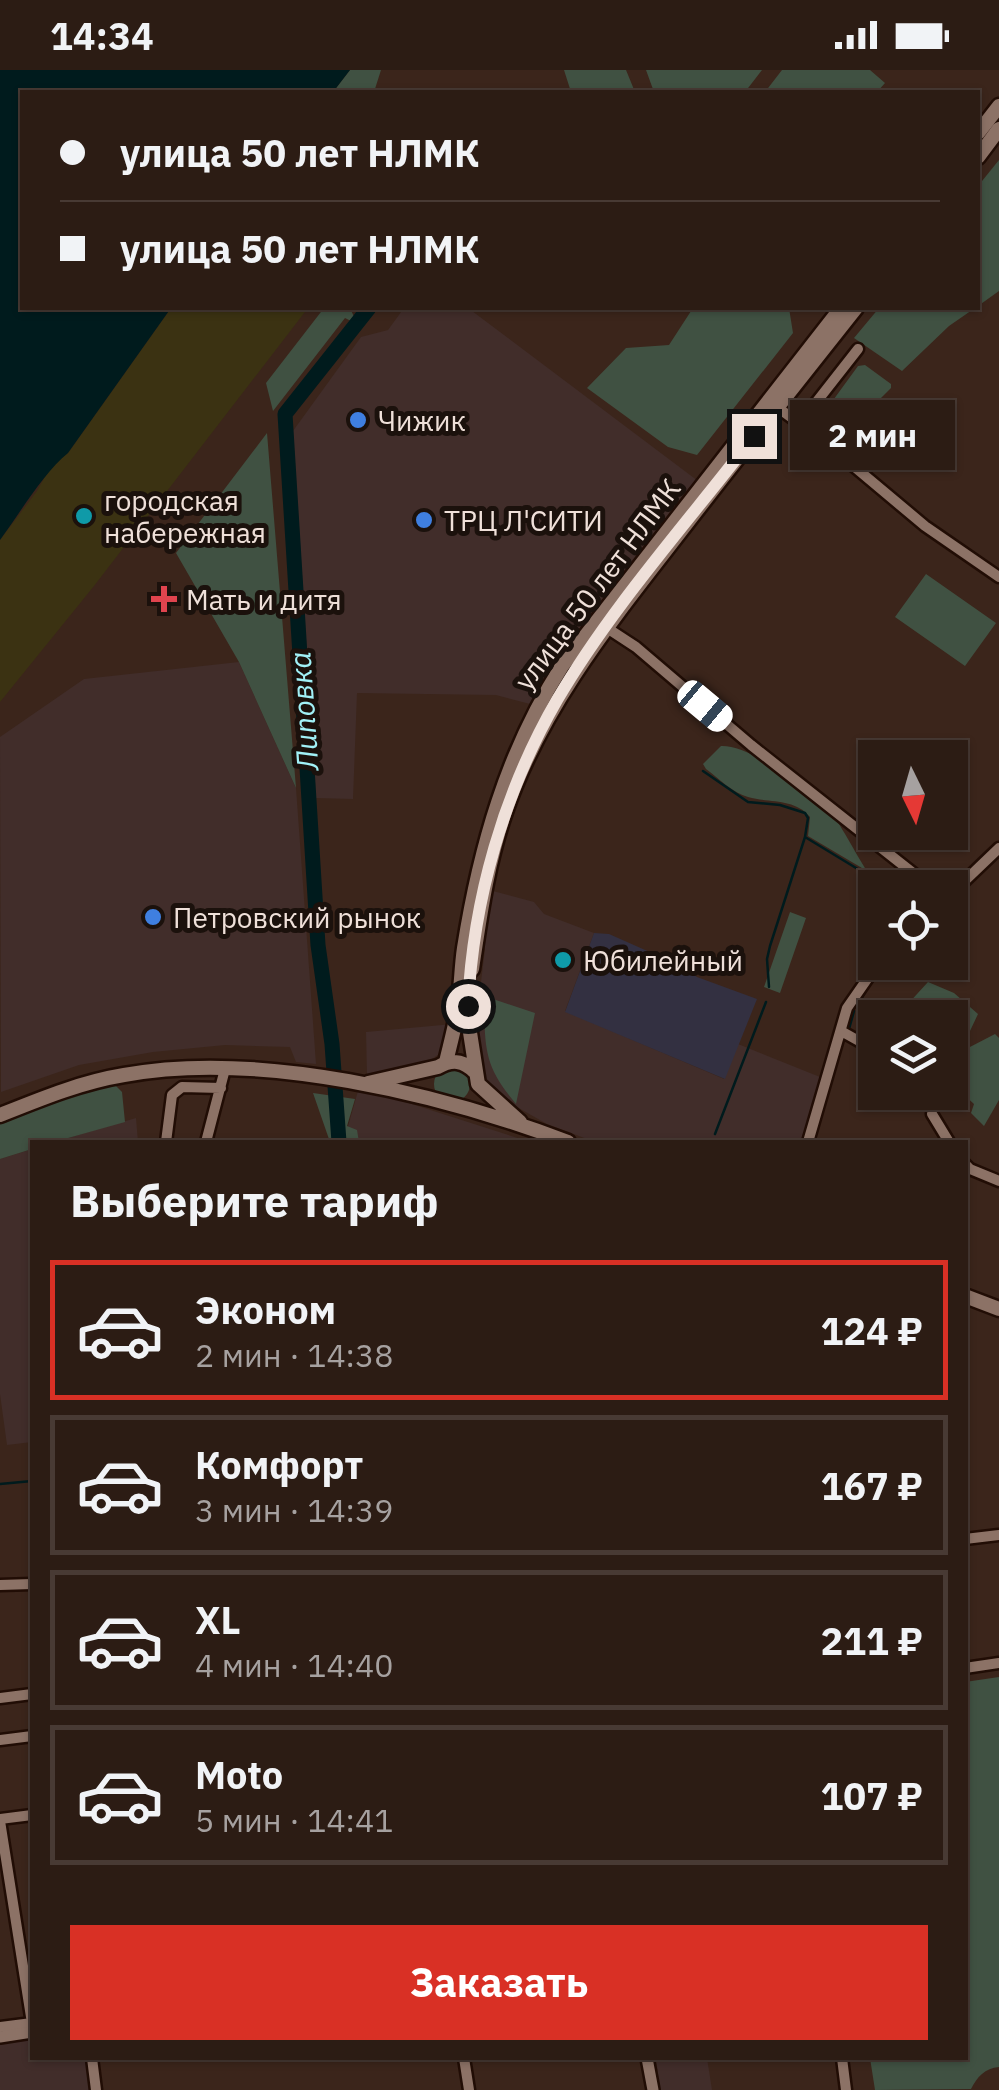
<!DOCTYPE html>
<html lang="ru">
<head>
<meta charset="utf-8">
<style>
	:root { --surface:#2c1c14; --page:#34251d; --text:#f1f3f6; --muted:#a6a1a0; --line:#483a34; --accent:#d93025 }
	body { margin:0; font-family:"IBM Plex Sans",sans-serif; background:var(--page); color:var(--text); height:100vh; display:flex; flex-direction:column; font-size:38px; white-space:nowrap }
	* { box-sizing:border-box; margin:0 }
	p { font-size:32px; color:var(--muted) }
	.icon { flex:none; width:55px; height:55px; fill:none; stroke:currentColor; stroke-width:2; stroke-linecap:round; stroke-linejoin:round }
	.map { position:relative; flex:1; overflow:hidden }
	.drawer { position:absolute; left:30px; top:1070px; width:938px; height:920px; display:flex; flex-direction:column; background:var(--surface); border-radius:0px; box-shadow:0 2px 8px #0004,0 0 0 2px var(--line) }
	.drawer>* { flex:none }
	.top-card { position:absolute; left:20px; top:20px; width:960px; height:220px; border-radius:0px; box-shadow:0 2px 8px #0004,0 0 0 2px var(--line); display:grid; align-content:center; height:220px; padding:0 40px; background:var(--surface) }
	.needle { width:65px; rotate:175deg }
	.controls { position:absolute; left:858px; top:670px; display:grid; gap:20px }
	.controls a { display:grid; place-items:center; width:110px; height:110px; border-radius:0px; background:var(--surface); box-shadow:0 2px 8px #0004,0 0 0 2px var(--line); font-size:50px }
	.end { position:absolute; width:45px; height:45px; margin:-22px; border:12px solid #efe0d9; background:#111; box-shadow:0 0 0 5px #111 }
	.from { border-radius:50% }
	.bubble { position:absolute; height:70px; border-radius:0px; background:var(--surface); box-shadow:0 2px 8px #0004,0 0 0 2px var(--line); font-size:32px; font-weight:700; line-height:70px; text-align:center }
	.car { position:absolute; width:30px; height:60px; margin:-30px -15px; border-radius:12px; box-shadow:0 0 8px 2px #0007; background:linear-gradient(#fff 24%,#345 0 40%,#fff 0 76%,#345 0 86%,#fff 0) }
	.top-card b { display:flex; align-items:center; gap:35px; height:95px; font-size:38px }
	.top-card b+b { border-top:2px solid var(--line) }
	.top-card i { width:25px; height:25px; background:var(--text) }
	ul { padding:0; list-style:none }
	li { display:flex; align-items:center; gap:30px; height:140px; margin:0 20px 15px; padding:0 20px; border:5px solid var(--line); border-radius:0px }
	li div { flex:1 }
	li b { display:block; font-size:38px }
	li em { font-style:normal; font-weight:700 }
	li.on { border-color:var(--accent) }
	li>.icon { width:90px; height:90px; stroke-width:1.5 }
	h2 { padding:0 40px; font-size:45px; line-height:120px }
	.primary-button { display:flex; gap:20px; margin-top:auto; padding:20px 40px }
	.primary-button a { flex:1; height:115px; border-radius:0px; background:var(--accent); color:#fff; font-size:40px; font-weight:700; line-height:115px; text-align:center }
	.status { display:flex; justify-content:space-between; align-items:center; height:70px; padding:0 50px; background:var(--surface); direction:ltr }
	.status svg { height:28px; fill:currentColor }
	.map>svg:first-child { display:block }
	.commercial { fill:#412d2a }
	.industrial { fill:#333041 }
	.green { fill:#405142 }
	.sand { fill:#3b3212 }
	.water { fill:#001b1d }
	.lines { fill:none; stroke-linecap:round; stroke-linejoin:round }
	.stream { stroke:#001b1d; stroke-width:2.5 }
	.river { stroke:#001b1d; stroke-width:15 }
	.minor-casing { stroke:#210d05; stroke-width:15 }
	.tertiary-casing { stroke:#210d05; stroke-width:16 }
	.secondary-casing { stroke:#210d05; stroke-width:19 }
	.minor { stroke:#8c7266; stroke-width:10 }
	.tertiary { stroke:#8c7266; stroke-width:11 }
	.secondary { stroke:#8c7266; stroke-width:14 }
	.route { stroke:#efe0d9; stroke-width:12 }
	.shop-dot { fill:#3f7fe0; stroke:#1b110c; stroke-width:4 }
	.culture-dot { fill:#0f9aa8; stroke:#1b110c; stroke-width:4 }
	.health-dot { fill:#e0444e; stroke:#1b110c; stroke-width:4 }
	.labels { text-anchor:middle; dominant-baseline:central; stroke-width:10; stroke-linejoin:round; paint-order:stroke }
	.poi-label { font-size:28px; fill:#efe0d9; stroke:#1b110c; text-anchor:start }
	.street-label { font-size:28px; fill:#efe0d9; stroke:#1b110c }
	.water-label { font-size:30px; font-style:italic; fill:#a1f1f7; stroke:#1b110c }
</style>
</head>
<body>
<div class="status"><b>14:34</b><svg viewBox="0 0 49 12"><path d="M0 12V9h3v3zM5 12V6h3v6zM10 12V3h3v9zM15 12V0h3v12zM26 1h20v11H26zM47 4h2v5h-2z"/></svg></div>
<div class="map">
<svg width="999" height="2020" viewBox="0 0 999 2020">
	<rect width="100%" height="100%" fill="#3b251b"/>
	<path class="commercial" d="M404,238H468L698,411L556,596L530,634L496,625L357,623L353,729L316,728L293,361L361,267L388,260Z
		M239,592L296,718L316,994L296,992L290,977L225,975L153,982L79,995L1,1022L0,667L84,609Z
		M489,820L534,832L544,844L594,863L565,941L724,1009L738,974L820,1007L802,1072H595L547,1054L499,1027L485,1011L478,996L474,962L475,923L480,920L485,879L482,872Z
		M453,954L445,980L426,993L388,1004L367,1005L366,962Z
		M358,1021L393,1028L530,1072H350L347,1060Z
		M136,1048L138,1072H54L119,1053Z
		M32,1079V1372L7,1375L0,1324V1089Z
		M32,1967V1988H86L92,2020H0V1972Z
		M656,1988H707L712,2020H660Z"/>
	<path class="industrial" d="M594,863L609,864L679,895L697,907L757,929L725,1009L565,942Z"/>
	<path class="green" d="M350,0H381L374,22H333Z
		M564,0H626L635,22H571Z
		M646,0H762L745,22H654Z
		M782,0H870L885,13L877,22H765Z
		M999,90V221L978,236V116Z
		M324,238H350L355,249L353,252L345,248L273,341L266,313Z
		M693,238H789L793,263L697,385L668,377L587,318L626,278L669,275Z
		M879,238H975L949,256L902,301L854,268Z
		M865,295L891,314V318L838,371L815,355L858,296Z
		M267,363L296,718L239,592L176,483Z
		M926,504L996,553L965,596L895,547Z
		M721,676C751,675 808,718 829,740C839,751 857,786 867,801L808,766L810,747C795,728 769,733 748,727C733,723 718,708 706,699L703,694Z
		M790,842L806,848L780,923L764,917Z
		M928,912L954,923L978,944L961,980L950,976L956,957L950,954V948L896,947Z
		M493,929L535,943L516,1034C485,997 485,981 484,934Z
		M995,964L999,968V1030L984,1056L971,1043L974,1034L950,1012V1007L968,978Z
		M434 1014a18 18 0 1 1 36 0a18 18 0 1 1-36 0Z
		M114,1014L122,1022L125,1052L54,1072H32V1079L0,1089V1054L62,1027Z
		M313,1023L355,1029L347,1056L357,1060L359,1072H330Z
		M999,1607V1997C985,1998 977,2007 971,2019L875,2020L870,1988H965V1612Z"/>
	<path class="sand" d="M171,238H308L94,516L0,632V470L37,421L51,396L68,383Z"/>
	<path class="water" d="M0,0H350L333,22H22V238H171L68,383C44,402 20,443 0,470Z"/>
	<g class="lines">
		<path class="stream" d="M703,701L748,732L780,735L805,743L808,748L805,767L770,876L767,889L769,917
			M805,767L889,818
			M952,830L969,814
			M879,900L886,894
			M858,934L870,914
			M849,959L854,941
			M715,1064L766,932
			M0,1414L32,1411"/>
		<path class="river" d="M339,1072L332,974L318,875L285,344L369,238"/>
		<g class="minor-casing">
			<path id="minor" d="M777,337L826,373L925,456L999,507
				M800,353L858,279
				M607,558L636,577L751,675L932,818
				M950,825L999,778
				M841,961L875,980
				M932,1044L949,1072
				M166,1072L172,1025L182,1017L221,1018
				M206,1072L225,999
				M808,1072L847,938L879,892
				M965,1094L970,1099L999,1111
				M965,1469L999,1465
				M0,1515L32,1514
				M965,1598L999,1593
				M0,1628L32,1624
				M0,1670L32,1666
				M0,1749L32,1745
				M0,1751L32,1953
				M0,1957L32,1953
				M92,1988L96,2020
				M464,1988L469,2020
				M842,1988L846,2020"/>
		</g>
		<g class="tertiary-casing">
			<path id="tertiary" d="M0,1967L32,1962
				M647,1988L653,2020"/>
		</g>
		<g class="secondary-casing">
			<path id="secondary" d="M978,63L999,36
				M978,87L999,59
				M472,899C480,846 487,793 505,742C540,640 607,556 673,471C733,393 795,315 856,238
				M469,918V956L478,1014L520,1052
				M446,992C450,975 455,957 458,939C461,919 461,898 464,878C480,777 507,682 562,596L841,238
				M368,1013L438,997C452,989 463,990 475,1002
				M0,1045C40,1029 81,1012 124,1005C259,980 441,1024 568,1072
				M965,1226L999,1239"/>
		</g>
		<use href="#minor" class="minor"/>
		<use href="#tertiary" class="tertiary"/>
		<use href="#secondary" class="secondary"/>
	</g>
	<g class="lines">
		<path class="route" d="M468,936C473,829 504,722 557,630C612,536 688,452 754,366"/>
	</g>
	<g class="shop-dot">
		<circle cx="358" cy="350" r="10"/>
		<circle cx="424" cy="450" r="10"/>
		<circle cx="153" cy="847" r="10"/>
	</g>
	<g class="culture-dot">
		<circle cx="84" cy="446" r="10"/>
		<circle cx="563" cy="890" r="10"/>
	</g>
	<path class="health-dot" d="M159 514h10v10h10v10h-10v10h-10v-10h-10v-10h10z"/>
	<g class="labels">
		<g class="poi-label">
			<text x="378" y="350">Чижик</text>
			<text x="104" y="430">городская<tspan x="104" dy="32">набережная</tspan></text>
			<text x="444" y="450">ТРЦ Л'СИТИ</text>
			<text x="186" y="529">Мать и дитя</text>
			<text x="173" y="847">Петровский рынок</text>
			<text x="583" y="890">Юбилейный</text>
		</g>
		<g class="street-label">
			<text transform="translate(597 514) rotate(-53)">улица 50 лет НЛМК</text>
		</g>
		<g class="water-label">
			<text transform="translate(303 641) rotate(-94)">Липовка</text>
		</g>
	</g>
</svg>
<div class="controls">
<a><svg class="needle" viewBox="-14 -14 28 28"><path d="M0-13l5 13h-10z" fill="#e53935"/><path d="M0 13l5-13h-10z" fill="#a6a1a0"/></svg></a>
<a><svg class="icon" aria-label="locate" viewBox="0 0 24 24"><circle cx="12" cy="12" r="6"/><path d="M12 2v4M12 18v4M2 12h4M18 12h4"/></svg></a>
<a><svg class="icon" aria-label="layers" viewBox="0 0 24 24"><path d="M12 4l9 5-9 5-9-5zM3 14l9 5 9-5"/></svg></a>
</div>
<i class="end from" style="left:468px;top:936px"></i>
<i class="end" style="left:754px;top:366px"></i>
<div class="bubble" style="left:790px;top:330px;width:165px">2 мин</div>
<i class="car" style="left:705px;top:636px;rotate:130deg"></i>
<div class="top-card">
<b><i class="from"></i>улица 50 лет НЛМК</b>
<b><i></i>улица 50 лет НЛМК</b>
</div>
<section class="drawer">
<h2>Выберите тариф</h2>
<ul>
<li class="on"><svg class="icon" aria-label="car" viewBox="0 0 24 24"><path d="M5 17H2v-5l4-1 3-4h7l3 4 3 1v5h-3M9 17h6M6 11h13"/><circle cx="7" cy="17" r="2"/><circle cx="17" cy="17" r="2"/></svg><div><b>Эконом</b><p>2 мин · 14:38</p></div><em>124 ₽</em></li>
<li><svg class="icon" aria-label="car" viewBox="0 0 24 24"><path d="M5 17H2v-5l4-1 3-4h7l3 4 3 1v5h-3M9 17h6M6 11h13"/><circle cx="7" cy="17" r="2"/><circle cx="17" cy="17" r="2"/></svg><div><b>Комфорт</b><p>3 мин · 14:39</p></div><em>167 ₽</em></li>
<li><svg class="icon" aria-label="car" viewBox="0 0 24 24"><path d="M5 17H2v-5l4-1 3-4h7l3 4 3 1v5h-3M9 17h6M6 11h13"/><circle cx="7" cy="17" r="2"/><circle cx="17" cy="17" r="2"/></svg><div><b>XL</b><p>4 мин · 14:40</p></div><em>211 ₽</em></li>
<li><svg class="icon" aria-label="car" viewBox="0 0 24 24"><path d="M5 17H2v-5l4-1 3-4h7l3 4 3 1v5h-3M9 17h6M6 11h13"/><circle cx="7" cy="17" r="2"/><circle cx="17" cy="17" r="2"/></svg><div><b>Moto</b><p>5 мин · 14:41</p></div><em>107 ₽</em></li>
</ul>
<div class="primary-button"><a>Заказать</a></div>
</section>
</div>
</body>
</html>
